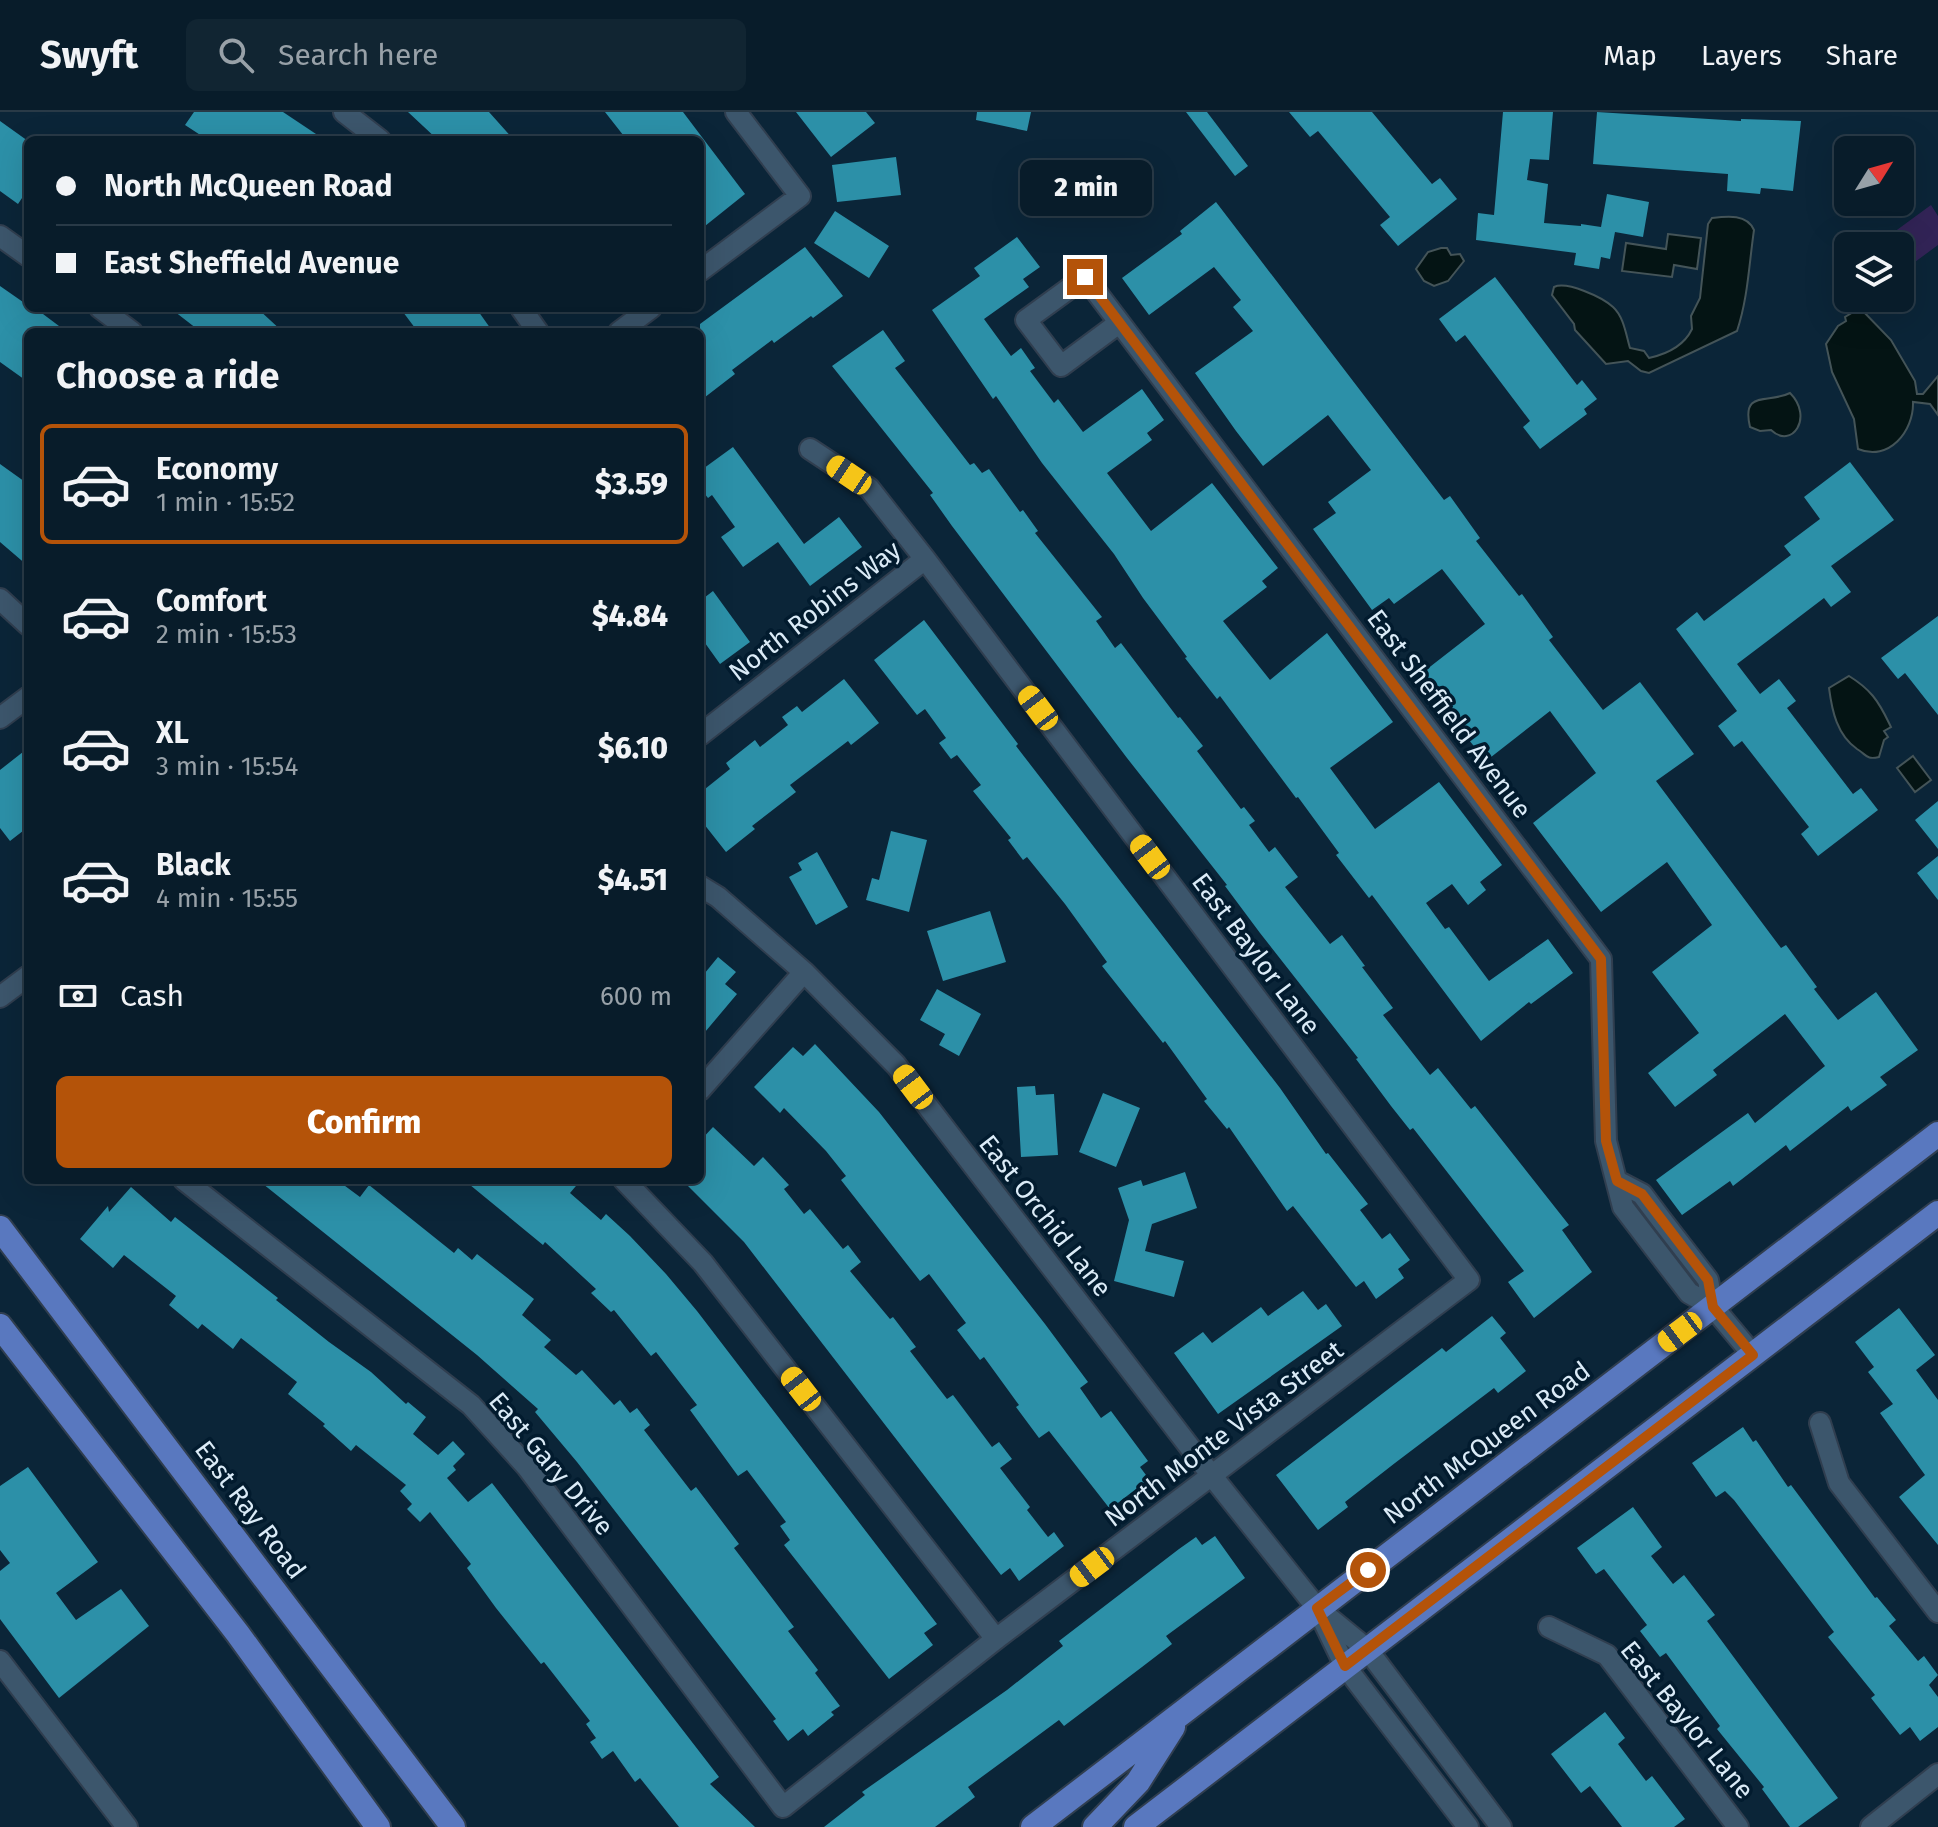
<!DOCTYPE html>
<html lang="en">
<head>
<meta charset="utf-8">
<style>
	:root { --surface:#081c2a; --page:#112532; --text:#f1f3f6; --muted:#98a1a8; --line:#293a47; --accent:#b45309 }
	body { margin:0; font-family:"Fira Sans",sans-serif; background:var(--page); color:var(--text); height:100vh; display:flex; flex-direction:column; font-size:30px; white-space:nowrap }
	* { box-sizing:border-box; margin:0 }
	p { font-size:26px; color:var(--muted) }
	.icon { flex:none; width:44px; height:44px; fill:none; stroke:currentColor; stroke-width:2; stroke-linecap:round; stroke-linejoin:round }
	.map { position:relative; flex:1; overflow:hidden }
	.side { position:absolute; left:24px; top:216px; width:680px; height:856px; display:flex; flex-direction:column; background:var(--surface); border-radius:12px; box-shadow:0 8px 32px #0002,0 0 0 2px var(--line) }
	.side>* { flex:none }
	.guide { position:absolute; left:24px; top:24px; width:680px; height:176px; border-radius:12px; box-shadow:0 8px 32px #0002,0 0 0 2px var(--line); display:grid; align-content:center; height:176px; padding:0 32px; background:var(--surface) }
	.needle { width:52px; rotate:53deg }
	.tools { position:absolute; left:1834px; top:24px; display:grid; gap:16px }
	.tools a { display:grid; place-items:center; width:80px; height:80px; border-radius:12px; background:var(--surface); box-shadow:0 8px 32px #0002,0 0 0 2px var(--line); font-size:40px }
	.end { position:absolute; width:36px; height:36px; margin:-18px; border:10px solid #b45309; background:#fff; box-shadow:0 0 0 4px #fff }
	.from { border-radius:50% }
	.bubble { position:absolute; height:56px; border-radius:12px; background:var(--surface); box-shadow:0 8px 32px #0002,0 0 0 2px var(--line); font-size:26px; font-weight:800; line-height:56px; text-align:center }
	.car { position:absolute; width:24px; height:48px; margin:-24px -12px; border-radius:10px; box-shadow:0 0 6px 2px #0007; background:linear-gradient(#f5c518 24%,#345 0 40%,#f5c518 0 76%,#345 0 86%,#f5c518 0) }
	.guide b { display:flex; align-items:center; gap:28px; height:76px; font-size:30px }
	.guide b+b { border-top:2px solid var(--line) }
	.guide i { width:20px; height:20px; background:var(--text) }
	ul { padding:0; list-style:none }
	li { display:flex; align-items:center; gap:24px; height:120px; margin:0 16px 12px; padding:0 16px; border:4px solid transparent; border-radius:12px }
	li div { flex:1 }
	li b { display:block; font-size:30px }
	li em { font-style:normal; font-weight:800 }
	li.active { border-color:var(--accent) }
	li>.icon { width:72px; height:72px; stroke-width:1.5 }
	h2 { padding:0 32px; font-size:36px; line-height:96px }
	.pay { display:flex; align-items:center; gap:20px; height:88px; padding:0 32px; font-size:30px }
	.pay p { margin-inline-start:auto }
	.action { display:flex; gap:16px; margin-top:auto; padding:16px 32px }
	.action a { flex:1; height:92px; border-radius:12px; background:var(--accent); color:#fff; font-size:32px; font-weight:800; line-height:92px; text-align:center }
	header { display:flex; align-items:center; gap:48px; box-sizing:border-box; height:112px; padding:0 40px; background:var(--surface); border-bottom:2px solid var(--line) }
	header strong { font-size:38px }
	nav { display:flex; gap:44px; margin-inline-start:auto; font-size:28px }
	.search { width:560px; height:72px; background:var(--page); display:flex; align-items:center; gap:20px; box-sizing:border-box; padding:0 28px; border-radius:12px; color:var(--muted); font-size:30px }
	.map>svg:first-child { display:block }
	.green { fill:#322457 }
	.water { fill:#041414; stroke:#445458; stroke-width:2 }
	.building { fill:#2c90a8 }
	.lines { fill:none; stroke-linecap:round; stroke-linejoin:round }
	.minor-casing { stroke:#303e4f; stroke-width:24 }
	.major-casing { stroke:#303e4f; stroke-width:28 }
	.minor { stroke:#3c566c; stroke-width:20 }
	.major { stroke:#5978bf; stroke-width:24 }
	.route { stroke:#b45309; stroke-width:10 }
	.labels { text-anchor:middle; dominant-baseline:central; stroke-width:7; stroke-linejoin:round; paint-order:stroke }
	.street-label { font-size:26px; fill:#dbebf7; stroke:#021b2e }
</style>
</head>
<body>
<header>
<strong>Swyft</strong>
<div class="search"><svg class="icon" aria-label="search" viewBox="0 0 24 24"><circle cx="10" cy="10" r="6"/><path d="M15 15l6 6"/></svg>Search here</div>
<nav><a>Map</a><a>Layers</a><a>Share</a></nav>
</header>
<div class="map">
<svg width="1938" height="1715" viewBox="0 0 1938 1715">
	<rect width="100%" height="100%" fill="#0b2538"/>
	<path class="green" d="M1931,93L1938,104V133L1900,161V134H1875Z"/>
	<path class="water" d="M1712,106C1728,104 1747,102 1754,118C1749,152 1748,186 1737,219L1649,261L1641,259L1628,249L1606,252L1575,218L1574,212L1552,183L1554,175C1567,169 1602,185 1613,195C1624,205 1626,223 1630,236L1644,239L1649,246C1667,242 1684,234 1692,217L1691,204L1700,186L1708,112Z
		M1668,122L1701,126L1697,157L1674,153L1672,165L1622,159L1626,131L1666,137Z
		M1441,136H1447L1451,143L1460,142L1464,149L1448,169L1434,174L1424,169L1416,157L1428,140Z
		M1860,196L1891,228L1915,269L1917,282H1923L1938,264V303L1930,292L1913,290C1914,319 1889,350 1858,337L1854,307L1832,260L1826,232L1838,214L1846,209L1845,205Z
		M1790,281C1814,305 1792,338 1771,318L1760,319L1750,315C1741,277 1769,292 1790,281Z
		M1849,564C1870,577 1878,588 1889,611L1891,615L1884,619L1888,625L1884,628L1879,645C1866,648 1867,643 1857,637C1837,623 1832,599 1829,576Z
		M1913,644L1931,668L1915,680L1897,656Z"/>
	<path class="building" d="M194,0H283L325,28H208L185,13Z
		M408,0H489L514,28H438Z
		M605,0H683L745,82L700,118V28H627Z
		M796,0H866L875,11L831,45Z
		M977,0H1031L1027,19L976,8Z
		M1186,0H1207L1248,54L1235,64Z
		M1289,0H1372L1432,72L1440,66L1457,87L1398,134L1380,113L1390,105L1318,19L1310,25Z
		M1503,0H1553L1549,48L1530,47L1527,68L1548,72L1544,111L1581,114V112L1601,115L1607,82L1649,90L1643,125L1615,120L1610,147L1601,145L1599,157L1574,153L1576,141L1476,128L1478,101L1494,103Z
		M1597,0L1741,9V7L1801,9L1793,79L1761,76L1760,82L1727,79L1728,62L1593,52Z
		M0,9L28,29V77L18,92L0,79Z
		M896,45L901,83L837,90L832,53Z
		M1216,90L1444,388L1450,384L1480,426L1476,429L1519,484L1522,482L1553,525L1549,528L1603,598L1640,570L1694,642L1656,669L1781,836L1786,833L1817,875L1814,877L1838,908L1876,880L1918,938L1880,965L1887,973L1851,999L1848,994L1790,1039L1786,1033L1733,1074L1730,1069L1682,1103L1656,1068L1748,1001L1755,1011L1825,954L1785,902L1713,958L1717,963L1675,995L1648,961L1699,921L1652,860L1712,813L1667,750L1601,800L1533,711L1596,661L1550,599L1486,649L1460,617L1464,615L1422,561L1485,512L1442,457L1394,492L1389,486L1372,498L1313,417L1336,401L1328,390L1371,358L1328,303L1263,354L1236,319L1195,261L1253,219L1233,195L1241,188L1214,155L1149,203L1122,166L1182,122L1180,119Z
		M835,99L889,134L869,166L814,131Z
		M1017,125L1040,155L1023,167L1029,175L984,207L1011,244L1021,236L1035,256L1030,259L1054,291L1058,287L1083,320L1142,277L1164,308L1147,321L1152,328L1107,361L1151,419L1212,371L1278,456L1262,469L1267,475L1223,509L1270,568L1327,521L1393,610L1330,656L1375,717L1439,670L1502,753L1480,770L1486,778L1468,793L1452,772L1426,791L1445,817L1449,815L1489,869L1548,827L1573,861L1531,892L1529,890L1481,929L1372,783L1369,786L1336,743L1339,741L1298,685L1296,686L1220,584L1217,587L1185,546L1187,545L1143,486L1114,442L1042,351L996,284L993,287L932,198L980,164L974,156Z
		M805,135L843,184L813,206L811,204L774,231L772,228L732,258L735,262L700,289V212Z
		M1495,165L1577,273L1582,268L1597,287L1584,297L1587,302L1540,337L1523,315L1530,309L1465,223L1456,230L1439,207Z
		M0,174L23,190L24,188L28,191V196H35L67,220H28V270L0,250Z
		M170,196H257L283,220H201Z
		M400,196H476L493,220H418Z
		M883,218L905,249L895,256L970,353L974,351L982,361L989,357L1020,400L1023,398L1038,419L1035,421L1102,505L1096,509L1115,536L1121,531L1178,606L1180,605L1203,634L1197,639L1241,697L1244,695L1255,709L1249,713L1269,740L1275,735L1298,765L1285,775L1330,832L1342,823L1365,854L1362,855L1393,896L1383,903L1430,963L1438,956L1471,997L1475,994L1569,1113L1562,1118L1592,1160L1534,1206L1508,1170L1524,1159L1413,1016L1410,1018L1391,994L1356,947L1358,946L1260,821L1225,774L1227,773L1127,646L952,414L930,383L933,381L832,254Z
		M733,335L804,432L839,405L862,435L810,474L778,430L743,455L721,425L735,415L712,383L708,386L700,376V359Z
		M1850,350L1894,408L1831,454L1851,480L1831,495L1824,486L1737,552L1760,582L1779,567L1796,589L1787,596L1853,682L1861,676L1878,698L1818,744L1801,722L1809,715L1742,629L1734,635L1718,614L1737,599L1676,517L1697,500L1704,509L1791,443L1784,434L1820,407L1804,385Z
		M0,352L28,372V454L0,430Z
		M713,479L750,530L720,552L700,524V489Z
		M1938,504V603L1905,561L1898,567L1881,546Z
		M924,508L1018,632L1016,634L1280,976L1326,1042L1328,1041L1368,1092L1360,1098L1382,1127L1390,1121L1410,1148L1398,1157L1404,1166L1376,1187L1364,1169L1356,1175L1293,1094L1287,1099L1229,1015L1227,1017L1204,989L1207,987L1165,929L1163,931L1102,854L1107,850L1065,792L1027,745L1023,748L1008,728L1011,726L973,679L981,673L957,643L951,647L939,631L946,626L925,597L917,603L874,548Z
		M844,567L879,611L851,633L848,629L790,673L796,680L752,714L755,717L726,740L700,707V681L730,657L726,651L755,628L760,635L788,613L782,605L797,594L802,600Z
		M28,636V715L10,729L0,716V658Z
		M1938,689V737L1915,708Z
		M891,719L927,728L909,800L866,788L872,766L879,768Z
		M817,740L848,795L816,813L789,765L802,758L798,751Z
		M1938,744V788L1917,761Z
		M990,799L1006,850L943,869L927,819Z
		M718,845L736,860L725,872L737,882L700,926V867Z
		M937,877L981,902L959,944L939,933L945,922L920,908Z
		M815,932L879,1000L1045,1212L1088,1270L1080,1276L1101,1306L1111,1299L1148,1349L1140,1355L1149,1367L1110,1397L1049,1319L1039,1326L1016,1295L1019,1293L984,1245L980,1248L957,1218L966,1211L929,1162L920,1169L841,1068L846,1064L826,1039L784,996L780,1001L754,975L793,935L803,944Z
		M1035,974L1036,983L1054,982L1058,1043L1021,1045L1017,975Z
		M1103,981L1140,996L1116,1055L1079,1040Z
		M713,1015L754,1054L763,1045L789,1073L784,1077L804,1102L810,1097L843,1137L848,1133L861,1150L850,1159L890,1207L893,1205L916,1235L910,1239L947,1287L953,1283L992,1335L999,1330L1012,1347L1000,1356L1030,1395L1027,1398L1048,1425L1054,1420L1064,1434L1019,1469L1010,1456L1001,1463L744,1130L682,1068H700V1029Z
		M1185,1060L1197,1096L1152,1112L1145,1139L1184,1149L1174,1185L1114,1169L1129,1108L1118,1076L1141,1068L1143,1074Z
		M258,1068H337L360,1085L369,1073L454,1141L458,1136L472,1148L477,1142L534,1187L522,1203L551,1228L544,1235L576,1263L582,1258L614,1293L620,1288L630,1301L637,1296L650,1313L644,1318L691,1379L696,1375L739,1432L734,1436L794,1515L788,1519L818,1558L815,1561L840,1594L831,1600L834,1603L808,1624L803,1617L788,1629L773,1609L776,1607L577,1350L535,1300L538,1297L477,1243Z
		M464,1068H581L570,1081L601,1108L606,1102L630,1124L666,1162L697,1199L937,1512L924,1521L933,1533L889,1567L784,1433L790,1428L780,1414L786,1410L747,1358L738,1364L690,1298L697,1293L656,1240L651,1244L614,1198L611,1200L591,1181L596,1177L545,1130L543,1133Z
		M131,1075L171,1110L175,1105L278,1186L276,1188L329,1230L371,1260L406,1292L408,1290L426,1305L413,1322L438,1343L453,1329L465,1342L453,1354L456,1358L447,1366L468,1390L492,1371L719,1665L710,1672L755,1715H679L640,1666L635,1670L613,1639L602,1647L590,1630L596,1626L586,1612L590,1609L544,1550L541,1552L496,1496L467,1456L471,1452L430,1400L420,1410L407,1397L412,1392L400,1379L406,1373L356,1333L351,1339L323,1314L325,1312L288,1282L297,1270L241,1226L233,1237L202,1212L198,1217L169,1193L176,1184L124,1143L113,1156L80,1127L108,1094L109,1100Z
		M1303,1179L1318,1198L1326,1192L1342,1214L1218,1302L1174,1241L1203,1220L1212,1231L1261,1195L1268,1204Z
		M1899,1196L1935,1243L1916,1258L1938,1288V1433L1899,1385L1925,1363L1880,1301L1893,1292L1868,1260L1874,1255L1855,1230Z
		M1492,1204L1506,1221L1500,1226L1526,1259L1498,1281L1494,1276L1395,1351L1345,1390L1348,1395L1318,1418L1276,1363L1442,1236L1446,1240Z
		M1743,1315L1753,1330L1756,1328L1788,1375L1791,1373L1875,1486L1877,1485L1896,1508L1889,1514L1918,1549L1924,1544L1938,1563L1929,1573L1938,1585V1615L1920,1629L1910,1615L1900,1623L1871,1586L1875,1583L1828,1525L1834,1520L1734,1388L1725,1379L1716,1385L1692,1351Z
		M28,1355L98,1450L56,1481L76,1508L121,1477L149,1514L59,1586L0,1507V1459L10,1451L0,1438V1374Z
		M1633,1395L1662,1435L1651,1444L1673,1472L1684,1463L1715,1503L1707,1509L1838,1686L1798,1715H1790L1762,1677L1764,1675L1717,1617L1720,1614L1666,1541L1660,1545L1640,1519L1647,1513L1604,1457L1596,1462L1577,1436Z
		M1215,1424L1245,1466L1166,1524L1172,1532L1142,1555L1064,1614L1059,1608L968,1675L975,1685L935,1715H824L865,1683L862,1680L1007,1578L1063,1534L1059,1529L1179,1437L1196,1425L1202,1433Z
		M1605,1600L1625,1626L1618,1632L1646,1669L1652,1664L1685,1707L1674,1715H1622L1590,1674L1581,1681L1551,1642Z"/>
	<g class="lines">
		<g class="minor-casing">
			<path id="minor" d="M344,0L380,28
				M0,124L28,144
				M700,159L800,84L736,0
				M100,196L132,220
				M521,196L538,220
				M1119,211L1061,254L1026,208L1085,165L1601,847L1606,1029L1623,1095L1689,1181L1713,1195L1753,1243
				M619,220L651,196
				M0,487L28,513
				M0,606L28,585
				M700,623L925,447
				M700,774L718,785L804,860L896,953L1212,1364L1317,1496L1345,1554L1468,1715
				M0,885L28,864
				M700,978L804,860
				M184,1068L471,1293L527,1355L783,1695L996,1527L1469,1168L925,447L869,376L810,337
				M624,1068L703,1151L996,1527
				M1617,1069L1642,1082L1660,1106L1708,1168L1713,1195
				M1820,1311L1839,1371L1938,1500
				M1323,1501L1367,1537L1501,1715
				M1549,1515L1607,1543L1738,1715
				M0,1549L127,1715
				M1871,1715L1938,1662"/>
		</g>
		<g class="major-casing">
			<path id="major" d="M0,1116L453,1715
				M0,1214L238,1522L378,1715
				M1033,1715L1938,1022
				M1095,1715L1138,1670L1173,1615
				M1136,1715L1938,1101"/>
		</g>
		<use href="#minor" class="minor"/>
		<use href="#major" class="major"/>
	</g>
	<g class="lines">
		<path class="route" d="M1085,165L1601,847L1606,1029L1617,1069L1642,1082L1708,1168L1713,1195L1753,1243L1345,1554L1317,1496L1368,1458"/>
	</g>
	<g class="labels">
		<g class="street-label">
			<text transform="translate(815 499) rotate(-38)">North Robins Way</text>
			<text transform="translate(1449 602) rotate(53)">East Sheffield Avenue</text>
			<text transform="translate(1256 842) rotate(53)">East Baylor Lane</text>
			<text transform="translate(1045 1104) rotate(52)">East Orchid Lane</text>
			<text transform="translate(1224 1322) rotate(-37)">North Monte Vista Street</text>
			<text transform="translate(1487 1331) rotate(-37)">North McQueen Road</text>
			<text transform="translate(551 1352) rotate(50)">East Gary Drive</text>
			<text transform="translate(250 1398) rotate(53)">East Ray Road</text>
			<text transform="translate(1687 1608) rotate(51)">East Baylor Lane</text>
		</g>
	</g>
</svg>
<div class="tools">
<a><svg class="needle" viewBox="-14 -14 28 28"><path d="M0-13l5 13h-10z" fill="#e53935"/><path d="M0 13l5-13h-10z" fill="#98a1a8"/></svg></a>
<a><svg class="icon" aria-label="layers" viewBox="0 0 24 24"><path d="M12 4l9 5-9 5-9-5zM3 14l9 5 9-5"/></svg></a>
</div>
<i class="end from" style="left:1368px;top:1458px"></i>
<i class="end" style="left:1085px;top:165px"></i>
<div class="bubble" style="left:1020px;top:48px;width:132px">2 min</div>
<i class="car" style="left:849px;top:363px;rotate:304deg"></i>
<i class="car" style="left:1038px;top:596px;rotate:323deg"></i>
<i class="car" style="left:1150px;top:745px;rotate:323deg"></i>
<i class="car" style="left:913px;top:975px;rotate:323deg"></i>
<i class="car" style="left:1680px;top:1220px;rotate:233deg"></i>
<i class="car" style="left:801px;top:1277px;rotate:322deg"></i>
<i class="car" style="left:1092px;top:1455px;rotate:233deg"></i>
<div class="guide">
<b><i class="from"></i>North McQueen Road</b>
<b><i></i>East Sheffield Avenue</b>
</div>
<section class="side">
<h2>Choose a ride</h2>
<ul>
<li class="active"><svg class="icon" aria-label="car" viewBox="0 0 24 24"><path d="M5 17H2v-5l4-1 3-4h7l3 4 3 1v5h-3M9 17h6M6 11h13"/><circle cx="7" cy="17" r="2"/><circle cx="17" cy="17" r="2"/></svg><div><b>Economy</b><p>1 min · 15:52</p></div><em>$3.59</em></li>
<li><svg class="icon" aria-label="car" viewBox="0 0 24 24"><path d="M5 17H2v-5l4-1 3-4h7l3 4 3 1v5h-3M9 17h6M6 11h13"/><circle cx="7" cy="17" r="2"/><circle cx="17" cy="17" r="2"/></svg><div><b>Comfort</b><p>2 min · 15:53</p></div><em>$4.84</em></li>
<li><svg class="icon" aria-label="car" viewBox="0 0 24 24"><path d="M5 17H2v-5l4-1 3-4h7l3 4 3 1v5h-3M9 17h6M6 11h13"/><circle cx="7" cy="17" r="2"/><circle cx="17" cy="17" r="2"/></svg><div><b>XL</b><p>3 min · 15:54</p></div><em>$6.10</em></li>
<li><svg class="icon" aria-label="car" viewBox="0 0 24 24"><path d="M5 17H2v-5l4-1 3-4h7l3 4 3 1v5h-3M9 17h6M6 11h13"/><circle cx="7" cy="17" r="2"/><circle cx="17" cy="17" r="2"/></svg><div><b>Black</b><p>4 min · 15:55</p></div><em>$4.51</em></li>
</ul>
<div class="pay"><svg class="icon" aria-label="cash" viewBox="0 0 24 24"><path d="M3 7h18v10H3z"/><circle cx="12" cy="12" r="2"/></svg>Cash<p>600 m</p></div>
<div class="action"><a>Confirm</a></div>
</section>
</div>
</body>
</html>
